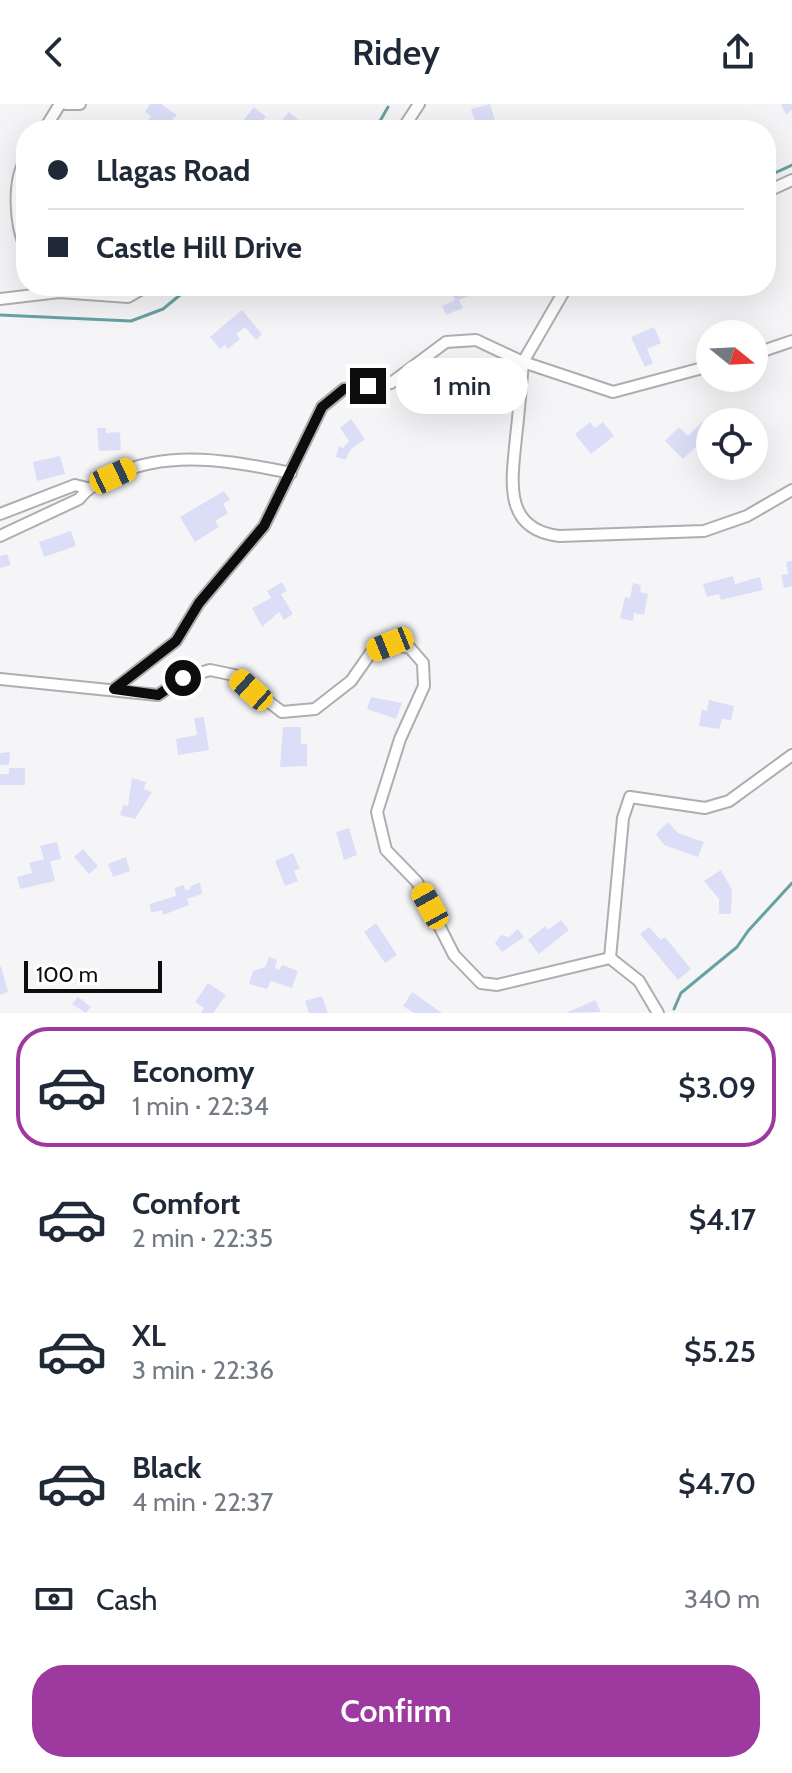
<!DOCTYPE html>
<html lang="en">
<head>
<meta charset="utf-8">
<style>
	:root { --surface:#fff; --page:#f6f6f7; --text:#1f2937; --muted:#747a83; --line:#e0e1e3; --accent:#9e399f }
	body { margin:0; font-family:Cabin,sans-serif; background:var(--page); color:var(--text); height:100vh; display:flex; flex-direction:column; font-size:30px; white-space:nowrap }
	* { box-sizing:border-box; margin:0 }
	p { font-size:26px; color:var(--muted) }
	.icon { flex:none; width:44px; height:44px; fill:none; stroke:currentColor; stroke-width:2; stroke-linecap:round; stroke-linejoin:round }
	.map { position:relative; height:909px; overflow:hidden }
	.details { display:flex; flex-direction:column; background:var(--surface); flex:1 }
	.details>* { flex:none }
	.guide { position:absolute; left:16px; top:16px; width:760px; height:176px; border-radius:32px; box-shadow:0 8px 32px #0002; display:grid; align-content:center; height:176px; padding:0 32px; background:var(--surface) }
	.needle { width:52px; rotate:108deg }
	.buttons { position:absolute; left:696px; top:216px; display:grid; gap:16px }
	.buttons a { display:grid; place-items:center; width:72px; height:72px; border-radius:50%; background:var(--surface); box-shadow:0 8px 32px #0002; font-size:40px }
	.scale { position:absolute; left:24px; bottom:20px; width:138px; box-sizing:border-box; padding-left:8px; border:4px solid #0d0d0e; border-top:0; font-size:22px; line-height:28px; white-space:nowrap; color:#0d0d0e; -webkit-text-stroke:6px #fff; paint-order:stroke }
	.end { position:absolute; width:36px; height:36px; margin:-18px; border:10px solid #0d0d0e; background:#fff; box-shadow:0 0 0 4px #fff }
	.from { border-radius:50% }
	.bubble { position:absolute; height:56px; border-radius:28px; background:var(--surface); box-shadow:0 8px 32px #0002; font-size:26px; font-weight:600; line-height:56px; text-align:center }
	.car { position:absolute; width:24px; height:48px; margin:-24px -12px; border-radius:10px; box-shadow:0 0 6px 2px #0007; background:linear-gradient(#f5c518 24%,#345 0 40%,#f5c518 0 76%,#345 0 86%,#f5c518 0) }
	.guide b { display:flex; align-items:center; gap:28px; height:76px; font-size:30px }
	.guide b+b { border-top:2px solid var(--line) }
	.guide i { width:20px; height:20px; background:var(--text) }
	ul { padding:14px 0 0; list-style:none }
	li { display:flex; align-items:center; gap:24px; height:120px; margin:0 16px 12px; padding:0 16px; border:4px solid transparent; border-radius:32px }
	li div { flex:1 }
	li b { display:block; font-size:30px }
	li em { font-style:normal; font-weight:600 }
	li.selected { border-color:var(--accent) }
	li>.icon { width:72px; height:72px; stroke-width:1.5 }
	.pay { display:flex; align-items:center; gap:20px; height:88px; padding:0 32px; font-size:30px }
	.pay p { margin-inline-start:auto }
	.button { display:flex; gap:16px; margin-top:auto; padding:16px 32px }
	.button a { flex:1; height:92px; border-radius:32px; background:var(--accent); color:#fff; font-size:32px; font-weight:600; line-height:92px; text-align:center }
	header { display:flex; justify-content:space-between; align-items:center; height:104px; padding:0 32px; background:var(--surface); font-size:36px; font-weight:600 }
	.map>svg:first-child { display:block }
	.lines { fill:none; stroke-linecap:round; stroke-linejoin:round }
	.stream { stroke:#68a1a2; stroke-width:3 }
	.building { fill:#dcdef8 }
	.minor-casing { stroke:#aeaeb0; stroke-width:14 }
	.minor { stroke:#fff; stroke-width:10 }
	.route { stroke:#0d0d0e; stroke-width:10 }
</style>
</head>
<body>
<header><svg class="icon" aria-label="back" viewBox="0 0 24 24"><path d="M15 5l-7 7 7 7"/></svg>Ridey<svg class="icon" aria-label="share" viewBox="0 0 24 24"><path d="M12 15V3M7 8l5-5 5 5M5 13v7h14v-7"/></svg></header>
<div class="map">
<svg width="792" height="909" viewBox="0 0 792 909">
	<rect width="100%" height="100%" fill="#f5f5f7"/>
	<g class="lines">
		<path class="stream" d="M375,26L388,3
			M766,73L792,61
			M0,211L131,217L163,205L191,182
			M674,905L681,889L737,843L748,827L792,779"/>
	</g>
	<path class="building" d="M150,0H161L177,11L162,26H135L138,21L143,24L151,12L145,8Z
		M490,0L498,26H478L471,5Z
		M781,0H792V6L786,11Z
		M254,3L266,13L252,26L242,18Z
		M289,8L310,26H274Z
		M449,182H467L471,191L459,196L463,204L446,211L442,202L455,196Z
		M242,206L262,230L256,236L245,223L236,230L240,235L228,245L225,241L220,245L210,233Z
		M654,223L661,239L647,245L653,259L645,263L631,233Z
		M351,315L365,335L350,346L346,356L336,353L339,342L343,344L349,337L340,324Z
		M590,318L595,324L603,318L614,332L591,350L575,330Z
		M702,318L710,329L683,355L665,337L679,323L688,332Z
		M97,324H106V329L120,328L121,346L99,347Z
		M60,352L65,370L37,377L33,358Z
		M224,387L230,396L223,400L228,409L215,417L219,423L195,438L180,413Z
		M71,427L76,442L44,453L39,438Z
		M7,450L11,461L0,464V452Z
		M792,457V482L784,484L781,471L788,470L786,458Z
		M733,472L735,480L760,473L763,486L721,496L719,490L707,493L703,480Z
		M282,478L287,487L281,490L293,510L284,516L279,508L262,523L252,504L271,494L267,487Z
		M633,479L641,481L640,488L648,490L644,511L634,509L633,517L620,514L625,493L630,494Z
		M371,593L402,599L396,615L367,605Z
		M709,596L734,602L731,616L722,615L719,625L699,622L702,605L707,607Z
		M204,613L209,646L178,651L176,635L197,631L194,614Z
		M283,623H301V640H307V662L280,663Z
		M10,648L9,661H0V649Z
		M9,664H25V681H0V670H9Z
		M132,674L146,678L144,685L152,688L135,715L120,711L123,701L128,702Z
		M668,718L678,729L704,738L698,753L664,741L656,730Z
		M349,724L357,751L344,756L336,728Z
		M57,738L61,755L50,757L55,777L20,785L17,773L32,769L29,759L44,755L40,742Z
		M83,745L98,762L89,770L74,753Z
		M293,749L300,765L294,767L298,777L285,782L275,757Z
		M126,753L130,767L113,773L108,760Z
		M721,766L732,786L731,810H719V795L704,777Z
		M200,778L202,790L187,795L189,801L163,811L162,806L151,809L150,800L176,792L175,784L183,781L186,786L190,785L191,782Z
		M561,816L569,826L539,850L528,836L545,822L548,826Z
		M376,819L397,851L385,859L364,828Z
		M649,823L661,836L665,833L691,865L678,876L640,830Z
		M518,825L524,833L502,848L495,839L501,831L509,833Z
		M269,853L277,856L275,864L279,866L282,861L298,867L292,884L271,877L267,885L249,880L253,867L265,863Z
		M1,862L8,888L0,891V863Z
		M208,879L226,891L213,909H201L204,904L195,898Z
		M412,888L442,909H414L403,902Z
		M322,892L328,909H309L305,897Z
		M78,893L91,903L86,909L72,900Z
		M595,896L601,908L566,909Z"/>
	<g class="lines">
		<g class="minor-casing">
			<path id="minor" d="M66,0H80
				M44,26L60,0
				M402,26L419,0
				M26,55C12,77 15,121 26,145
				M766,88L792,76
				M0,195L59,188L128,193L147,182
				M754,250L792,237
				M710,262L613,288L523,258C521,283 519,308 516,333C512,376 502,425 559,432L704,427L747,412L792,386
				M0,410L75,381L87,384
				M0,432L79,395C89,382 100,378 114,371C171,345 231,357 291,369
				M0,575L158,591L183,574L210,566L234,571L282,608L315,605L351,577L372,547L390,540L410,544L423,559L424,582L400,635L377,708L386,746L417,778L454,851L481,879L497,881L610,854L639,877L658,909
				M114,585L176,537L199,499L264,422L322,303L344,285L391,279L446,238L476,236L523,258L567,182
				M610,854L623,714L630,693L705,704L729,697L792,651"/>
		</g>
		<use href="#minor" class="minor"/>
	</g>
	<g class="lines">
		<path class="route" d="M183,574L158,591L114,585L176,537L199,499L264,422L322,303L344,285L368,282"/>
	</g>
</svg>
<div class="buttons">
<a><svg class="needle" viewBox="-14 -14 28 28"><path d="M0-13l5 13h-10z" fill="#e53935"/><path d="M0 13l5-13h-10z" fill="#747a83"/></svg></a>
<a><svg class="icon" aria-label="locate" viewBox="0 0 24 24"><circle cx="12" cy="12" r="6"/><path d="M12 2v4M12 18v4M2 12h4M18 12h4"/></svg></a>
</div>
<div class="scale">100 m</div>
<i class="end from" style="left:183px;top:574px"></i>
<i class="end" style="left:368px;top:282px"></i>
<div class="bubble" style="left:396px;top:254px;width:132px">1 min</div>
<i class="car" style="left:113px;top:372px;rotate:65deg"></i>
<i class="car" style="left:390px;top:540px;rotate:248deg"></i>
<i class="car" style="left:251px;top:586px;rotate:312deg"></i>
<i class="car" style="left:430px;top:802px;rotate:331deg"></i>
<div class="guide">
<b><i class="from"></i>Llagas Road</b>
<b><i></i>Castle Hill Drive</b>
</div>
</div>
<section class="details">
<ul>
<li class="selected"><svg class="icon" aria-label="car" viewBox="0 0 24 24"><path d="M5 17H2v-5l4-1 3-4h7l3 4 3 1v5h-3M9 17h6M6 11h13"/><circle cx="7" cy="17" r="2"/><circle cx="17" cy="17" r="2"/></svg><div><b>Economy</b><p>1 min · 22:34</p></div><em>$3.09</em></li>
<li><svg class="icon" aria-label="car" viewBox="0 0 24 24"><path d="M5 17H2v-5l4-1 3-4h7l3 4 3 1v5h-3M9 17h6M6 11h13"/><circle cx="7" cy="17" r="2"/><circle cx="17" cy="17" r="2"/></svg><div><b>Comfort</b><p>2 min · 22:35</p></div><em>$4.17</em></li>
<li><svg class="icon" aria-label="car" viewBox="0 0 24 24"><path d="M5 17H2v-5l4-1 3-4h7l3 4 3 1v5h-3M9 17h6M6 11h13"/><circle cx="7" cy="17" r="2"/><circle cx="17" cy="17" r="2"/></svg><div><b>XL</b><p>3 min · 22:36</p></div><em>$5.25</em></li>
<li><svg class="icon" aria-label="car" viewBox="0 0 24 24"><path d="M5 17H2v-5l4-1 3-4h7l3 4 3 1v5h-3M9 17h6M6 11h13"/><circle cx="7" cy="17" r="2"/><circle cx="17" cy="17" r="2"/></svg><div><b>Black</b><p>4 min · 22:37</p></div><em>$4.70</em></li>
</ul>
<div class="pay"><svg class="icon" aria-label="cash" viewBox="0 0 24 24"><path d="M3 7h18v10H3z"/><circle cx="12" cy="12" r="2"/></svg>Cash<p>340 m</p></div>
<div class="button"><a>Confirm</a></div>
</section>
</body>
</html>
